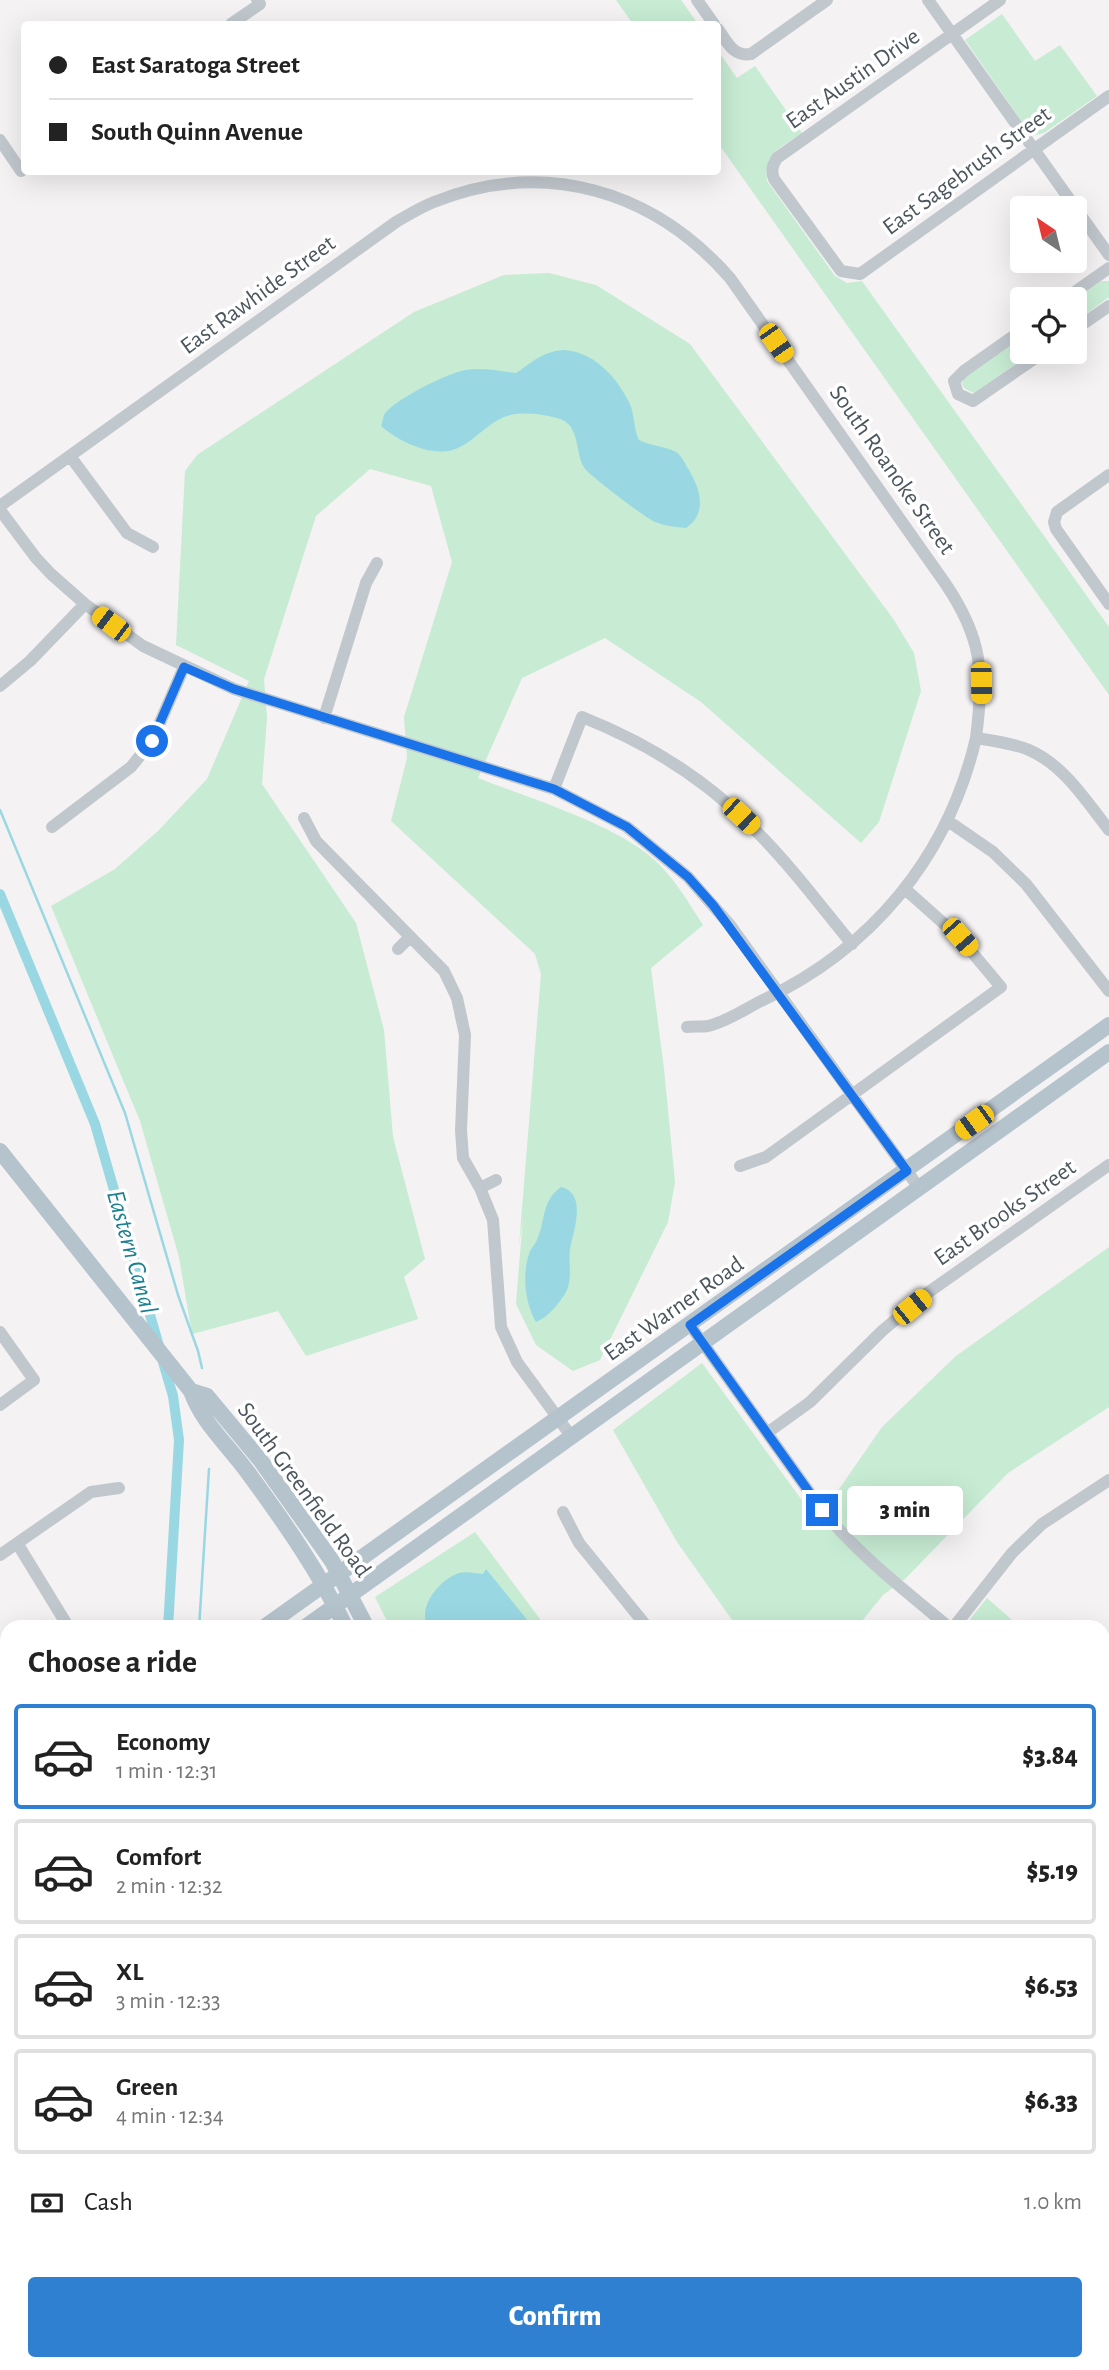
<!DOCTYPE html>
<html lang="en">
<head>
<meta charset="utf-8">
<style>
	:root { --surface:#fff; --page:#f2f2f2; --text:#222; --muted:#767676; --line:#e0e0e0; --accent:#2f80d1 }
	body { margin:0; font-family:"Alegreya Sans",sans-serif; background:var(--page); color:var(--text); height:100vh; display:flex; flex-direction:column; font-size:26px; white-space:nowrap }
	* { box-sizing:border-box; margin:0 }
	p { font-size:23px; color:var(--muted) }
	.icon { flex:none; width:38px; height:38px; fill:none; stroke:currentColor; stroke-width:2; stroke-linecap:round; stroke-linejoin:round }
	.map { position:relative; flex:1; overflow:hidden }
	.details { position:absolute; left:0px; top:1620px; width:1110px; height:751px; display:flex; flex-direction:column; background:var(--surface); border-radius:21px 21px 0 0; box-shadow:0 7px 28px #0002 }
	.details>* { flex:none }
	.banner { position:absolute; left:21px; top:21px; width:700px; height:154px; border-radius:7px; box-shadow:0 7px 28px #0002; display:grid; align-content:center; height:154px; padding:0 28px; background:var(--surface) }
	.needle { width:46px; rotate:325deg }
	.controls { position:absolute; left:1010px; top:196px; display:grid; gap:14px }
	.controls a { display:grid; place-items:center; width:77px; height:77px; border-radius:7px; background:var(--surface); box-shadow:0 7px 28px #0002; font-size:35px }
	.end { position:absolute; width:32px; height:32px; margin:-16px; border:9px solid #1a73e8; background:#fff; box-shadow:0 0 0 4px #fff }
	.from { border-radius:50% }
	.bubble { position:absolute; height:49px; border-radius:7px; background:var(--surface); box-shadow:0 7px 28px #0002; font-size:23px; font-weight:800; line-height:49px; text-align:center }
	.car { position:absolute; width:21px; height:42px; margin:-21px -10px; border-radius:9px; box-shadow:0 0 5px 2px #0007; background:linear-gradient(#f5c518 24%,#345 0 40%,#f5c518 0 76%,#345 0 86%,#f5c518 0) }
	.banner b { display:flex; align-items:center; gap:24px; height:66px; font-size:26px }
	.banner b+b { border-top:2px solid var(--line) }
	.banner i { width:18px; height:18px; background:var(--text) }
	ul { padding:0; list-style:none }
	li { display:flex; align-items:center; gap:21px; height:105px; margin:0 14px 10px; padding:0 14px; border:4px solid var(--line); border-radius:7px }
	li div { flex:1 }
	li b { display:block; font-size:26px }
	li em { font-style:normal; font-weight:800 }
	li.current { border-color:var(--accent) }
	li>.icon { width:63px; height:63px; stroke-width:1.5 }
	h2 { padding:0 28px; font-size:32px; line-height:84px }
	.pay { display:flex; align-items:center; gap:18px; height:77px; padding:0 28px; font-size:26px }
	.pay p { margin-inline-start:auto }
	.primary-button { display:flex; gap:14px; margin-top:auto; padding:14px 28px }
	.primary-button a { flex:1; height:80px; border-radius:7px; background:var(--accent); color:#fff; font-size:28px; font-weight:800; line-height:80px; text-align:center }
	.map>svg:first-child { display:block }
	.green { fill:#c7ebd3 }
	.water { fill:#99d8e3 }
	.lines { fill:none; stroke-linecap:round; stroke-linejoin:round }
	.stream { stroke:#99d8e3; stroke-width:2.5 }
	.canal { stroke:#99d8e3; stroke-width:10 }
	.minor { stroke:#c0c7cd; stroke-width:12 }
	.major { stroke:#b5c3cd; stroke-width:16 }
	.route { stroke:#1a73e8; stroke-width:9 }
	.labels { text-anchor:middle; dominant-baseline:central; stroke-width:7; stroke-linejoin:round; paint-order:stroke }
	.street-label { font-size:24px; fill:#4c565d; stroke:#fff }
	.water-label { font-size:26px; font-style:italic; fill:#1c8091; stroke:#fff }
</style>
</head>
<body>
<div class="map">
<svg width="1109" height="2370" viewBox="0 0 1109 2370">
	<rect width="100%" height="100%" fill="#f4f2f2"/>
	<path class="green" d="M616,0H681L698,24H633Z
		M1002,14L1035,61L1060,45L1097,96L1044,133L1032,136L965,40Z
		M718,51L737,78L755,66L802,133C781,148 763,152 767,181L835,276L847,283L862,281L1109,627V695L718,143Z
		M549,273L596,285L690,344L894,620L914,653L921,691L879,822L861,843L701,702L605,638L522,678L478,778C529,798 604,821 646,853C671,872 687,900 703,925L651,968L664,1069L675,1182L668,1222L600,1360L573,1371L536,1345L516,1304L523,1217L519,1246L541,974L535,954L391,821L407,758L404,717L452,562L431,486L370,469L316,516L264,679L267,718L262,784L356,923L384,1030L393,1137L425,1259L404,1277L418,1319L306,1356L278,1311L192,1334L179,1257L140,1121L51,906L115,869L158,831L207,779L249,681L176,645L185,471L197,455L414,312L504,275Z
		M1101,281H1109V297L1075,322V300Z
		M1022,337V352H1033L977,391L973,393L964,388L962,383L965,377Z
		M1109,1247V1407L1008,1473L906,1578L883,1595L857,1627H737L677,1542L613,1430L702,1363L817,1521L882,1427L956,1356Z
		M475,1532L546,1627H390L375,1597Z
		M987,1598L1020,1627H964Z
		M1103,1774L1109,1778V1929L1102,1927Z
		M1103,2008L1109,2009V2067L1103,2060Z
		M1109,2125V2260L1103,2264L1102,2128Z
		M167,2364H205V2370H166Z"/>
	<path class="water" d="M563,350C593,351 616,376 629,402C635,414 633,428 639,440C650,446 665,446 676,452C682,456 685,464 689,470C700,489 708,513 686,528C676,527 665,526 655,522C644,517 596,480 587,471C573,457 583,424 557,418C541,414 519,411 504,417C487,424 476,439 460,447C436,460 399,442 381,426C382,424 383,418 384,415C392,401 449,372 466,370C482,367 500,371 516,373C533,362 541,352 563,350Z
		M561,1187C588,1193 573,1232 570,1249C568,1263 573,1279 566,1292C559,1304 548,1317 536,1322C525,1303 522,1275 529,1254C530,1249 535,1245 537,1240C546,1220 541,1201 561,1187Z
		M486,1569L533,1627H428C417,1607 439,1580 459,1573C466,1571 475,1573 483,1574Z"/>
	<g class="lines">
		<path class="stream" d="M0,810L125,1113L178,1295L198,1351L202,1368
			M199,1628L209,1469
			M164,2370V2364"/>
		<path class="canal" d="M0,894L95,1124L159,1346
			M163,1362L173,1396L179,1440L168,1628
			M130,2370V2364"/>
		<path class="minor" d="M697,0L714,24
			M928,0L1109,255
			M1000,0L777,158C772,166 771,171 774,179L841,271L860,274L1109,96
			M231,24L260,4L257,0
			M718,29C727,42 733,57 751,54L827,0
			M0,140L21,171L24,168
			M1065,299L1109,268
			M1022,330L964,371L954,381L958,394L973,401L1044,352
			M1074,330L1109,306
			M70,456L127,533L153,547
			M1109,475L1057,512L1054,522L1056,529L1109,604
			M0,506L396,222C408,215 421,207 434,202C544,158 653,190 730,278L945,583C983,639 984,672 976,738C994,741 1013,743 1029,750C1064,765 1086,801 1109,830
			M0,510L36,558L51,574L85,604L143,646L234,689L554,789L627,827L688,877L730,925L919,1188
			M0,686L30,661L85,604
			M324,718L366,583L377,563
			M554,789L582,717C645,742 703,777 751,826C788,862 819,904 852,944
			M304,818L316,841L444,971L457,998L465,1035L461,1130L463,1158L480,1188L493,1220L501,1327L517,1362L571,1436
			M948,821L993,852L1026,884L1109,991
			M52,827L131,767L152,741L184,667
			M398,949L410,937
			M687,1027C693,1026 701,1027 708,1026C726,1022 745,1009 761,1001C872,949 948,857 976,738
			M740,1166L766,1157L1001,987L960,938L905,889
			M480,1188L496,1180
			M690,1325L822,1510C859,1555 904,1590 950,1628
			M0,1332L34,1380L0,1405
			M767,1433L810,1402L882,1331L926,1294L1109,1165
			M563,1512L579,1543L648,1628
			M17,1543L69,1628
			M0,1555L91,1492L119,1488
			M953,1628L1012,1553L1042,1524L1109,1480
			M1102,1650L1109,1643
			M1102,1689L1109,1694
			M0,1705L7,1700
			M0,1961L7,1963
			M1102,1993L1109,1995
			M0,2113L7,2115
			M0,2233L7,2228
			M1102,2341L1109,2337
			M211,2364V2370
			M730,2364L734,2370
			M979,2364L982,2370
			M44,2370V2364
			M330,2370L348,2364
			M566,2370L574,2364
			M759,2370L767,2364
			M782,2370L791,2364
			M1056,2370L1065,2364"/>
		<path class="major" d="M0,1151L191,1391C202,1423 229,1446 249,1474C284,1522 320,1573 346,1628
			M191,1391L207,1396L261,1461L332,1561L367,1628
			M263,1628L1109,1025
			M304,1628L1109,1052
			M0,1814L7,1809
			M0,1842L7,1837
			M847,2364L851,2370"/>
	</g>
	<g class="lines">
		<path class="route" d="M152,741L184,667L234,689L554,789L627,827L688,877L713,905L907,1171L690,1325L822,1510"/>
	</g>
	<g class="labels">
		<g class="street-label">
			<text transform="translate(853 79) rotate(-35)">East Austin Drive</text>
			<text transform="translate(967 171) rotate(-36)">East Sagebrush Street</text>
			<text transform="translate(258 295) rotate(-36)">East Rawhide Street</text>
			<text transform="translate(892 470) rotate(55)">South Roanoke Street</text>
			<text transform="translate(1005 1213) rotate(-35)">East Brooks Street</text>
			<text transform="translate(674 1309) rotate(-35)">East Warner Road</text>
			<text transform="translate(304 1490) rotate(54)">South Greenfield Road</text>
		</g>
		<g class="water-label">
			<text transform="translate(132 1252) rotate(74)">Eastern Canal</text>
		</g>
	</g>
</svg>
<div class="controls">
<a><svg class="needle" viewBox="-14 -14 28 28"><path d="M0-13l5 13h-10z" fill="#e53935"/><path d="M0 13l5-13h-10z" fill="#767676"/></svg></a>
<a><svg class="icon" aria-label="locate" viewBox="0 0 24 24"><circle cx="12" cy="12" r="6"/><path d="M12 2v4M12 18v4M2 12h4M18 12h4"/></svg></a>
</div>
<i class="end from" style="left:152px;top:741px"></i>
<i class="end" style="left:822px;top:1510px"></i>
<div class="bubble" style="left:847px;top:1486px;width:116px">3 min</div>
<i class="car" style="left:776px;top:343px;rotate:145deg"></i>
<i class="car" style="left:111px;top:624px;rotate:307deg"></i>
<i class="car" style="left:981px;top:683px;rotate:179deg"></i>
<i class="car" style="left:741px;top:816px;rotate:133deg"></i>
<i class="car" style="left:960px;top:937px;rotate:139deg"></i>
<i class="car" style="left:974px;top:1122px;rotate:234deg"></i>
<i class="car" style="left:912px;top:1307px;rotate:51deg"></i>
<div class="banner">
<b><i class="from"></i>East Saratoga Street</b>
<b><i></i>South Quinn Avenue</b>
</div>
<section class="details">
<h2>Choose a ride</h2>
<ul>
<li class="current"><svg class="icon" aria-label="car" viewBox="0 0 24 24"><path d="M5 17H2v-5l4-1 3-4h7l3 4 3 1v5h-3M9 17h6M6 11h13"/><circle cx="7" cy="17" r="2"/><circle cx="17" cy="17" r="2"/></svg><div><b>Economy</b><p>1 min · 12:31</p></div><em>$3.84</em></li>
<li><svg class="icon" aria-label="car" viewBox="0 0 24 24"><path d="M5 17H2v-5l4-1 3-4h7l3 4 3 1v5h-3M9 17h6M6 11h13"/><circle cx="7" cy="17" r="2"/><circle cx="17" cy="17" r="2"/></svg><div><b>Comfort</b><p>2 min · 12:32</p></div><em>$5.19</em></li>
<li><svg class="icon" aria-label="car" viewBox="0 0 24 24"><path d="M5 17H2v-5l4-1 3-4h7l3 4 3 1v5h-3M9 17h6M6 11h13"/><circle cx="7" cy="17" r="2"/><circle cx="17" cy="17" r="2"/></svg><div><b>XL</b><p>3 min · 12:33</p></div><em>$6.53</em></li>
<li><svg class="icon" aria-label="car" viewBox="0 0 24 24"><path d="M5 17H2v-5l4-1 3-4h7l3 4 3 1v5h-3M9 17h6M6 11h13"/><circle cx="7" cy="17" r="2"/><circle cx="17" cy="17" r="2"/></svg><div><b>Green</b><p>4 min · 12:34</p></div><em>$6.33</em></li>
</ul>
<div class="pay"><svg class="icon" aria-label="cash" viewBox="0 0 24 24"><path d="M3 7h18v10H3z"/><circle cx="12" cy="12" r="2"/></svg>Cash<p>1.0 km</p></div>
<div class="primary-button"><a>Confirm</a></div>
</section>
</div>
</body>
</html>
